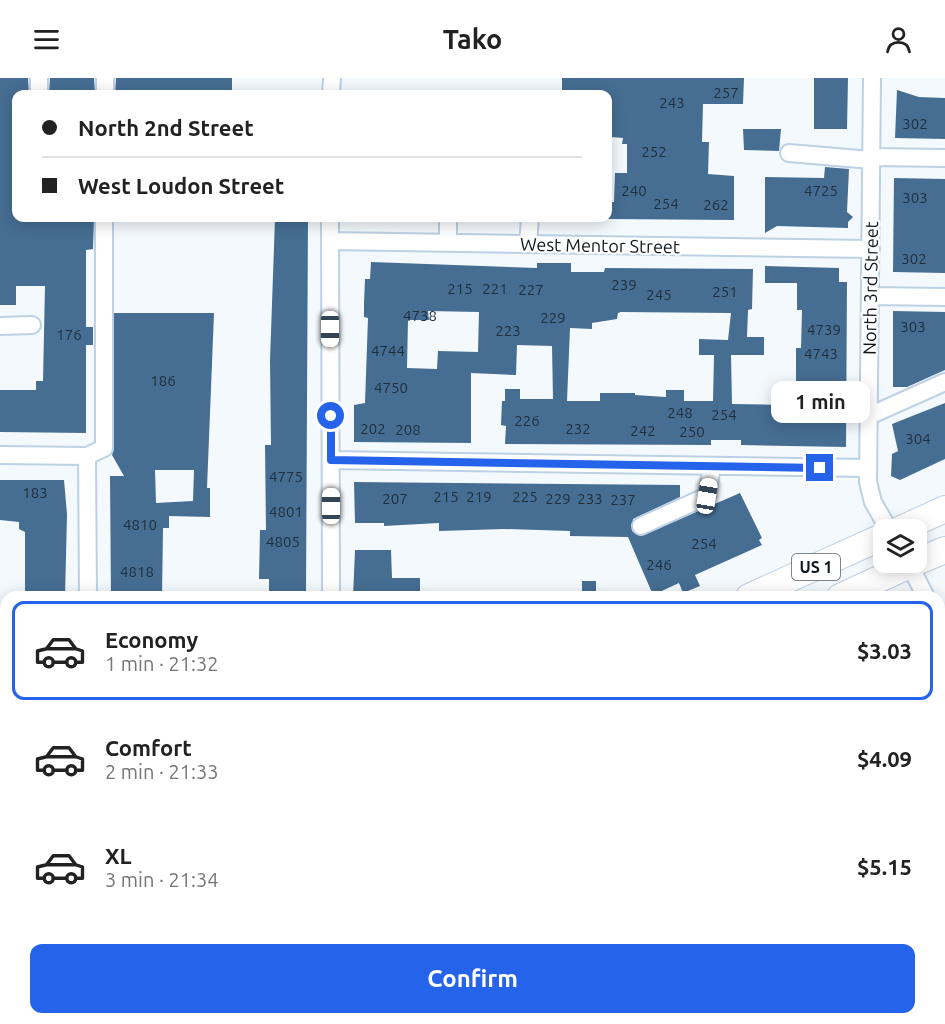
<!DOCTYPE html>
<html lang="en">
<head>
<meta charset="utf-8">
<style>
	:root { --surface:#fff; --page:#f2f2f2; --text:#222; --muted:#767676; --line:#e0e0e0; --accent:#2563eb }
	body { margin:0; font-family:Ubuntu,sans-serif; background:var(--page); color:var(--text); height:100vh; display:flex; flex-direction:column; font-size:22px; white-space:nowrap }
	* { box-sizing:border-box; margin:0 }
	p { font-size:20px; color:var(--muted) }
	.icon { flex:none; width:33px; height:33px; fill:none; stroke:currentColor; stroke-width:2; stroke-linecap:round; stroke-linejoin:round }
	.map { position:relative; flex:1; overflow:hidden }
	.sheet { position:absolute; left:0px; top:513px; width:945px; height:434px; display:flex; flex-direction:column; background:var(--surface); border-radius:18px 18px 0 0; box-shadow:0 3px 15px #0003 }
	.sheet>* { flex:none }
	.top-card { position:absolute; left:12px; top:12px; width:600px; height:132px; border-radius:12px; box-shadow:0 3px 15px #0003; display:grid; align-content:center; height:132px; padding:0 30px; background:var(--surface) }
	.buttons { position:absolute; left:873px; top:441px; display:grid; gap:12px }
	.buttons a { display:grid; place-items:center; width:54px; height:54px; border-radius:12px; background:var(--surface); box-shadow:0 3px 15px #0003; font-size:30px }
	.end { position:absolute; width:27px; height:27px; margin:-14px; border:8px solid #2563eb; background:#fff; box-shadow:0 0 0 3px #fff }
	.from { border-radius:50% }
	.bubble { position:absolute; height:42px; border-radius:12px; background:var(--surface); box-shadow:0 3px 15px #0003; font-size:20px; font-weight:700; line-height:42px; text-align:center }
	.car { position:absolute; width:18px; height:36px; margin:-18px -9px; border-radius:8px; box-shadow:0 0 4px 2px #0007; background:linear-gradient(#fff 24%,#345 0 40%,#fff 0 76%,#345 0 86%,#fff 0) }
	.top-card b { display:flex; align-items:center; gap:21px; height:57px; font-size:22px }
	.top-card b+b { border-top:2px solid var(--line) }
	.top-card i { width:15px; height:15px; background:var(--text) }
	ul { padding:10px 0 0; list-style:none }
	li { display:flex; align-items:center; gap:18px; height:99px; margin:0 12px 9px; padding:0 18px; border:3px solid transparent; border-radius:12px }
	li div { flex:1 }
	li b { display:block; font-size:22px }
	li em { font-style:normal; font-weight:700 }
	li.selected { border-color:var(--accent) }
	li>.icon { width:54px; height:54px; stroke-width:1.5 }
	.primary-button { display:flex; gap:12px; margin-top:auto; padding:12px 30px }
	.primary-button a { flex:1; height:69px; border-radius:12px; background:var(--accent); color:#fff; font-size:24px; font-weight:700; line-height:69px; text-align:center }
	header { display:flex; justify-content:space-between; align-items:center; height:78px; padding:0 30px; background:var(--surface); font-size:27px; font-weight:700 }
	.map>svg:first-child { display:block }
	.green { fill:#dfeec9 }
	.building { fill:#466e93; fill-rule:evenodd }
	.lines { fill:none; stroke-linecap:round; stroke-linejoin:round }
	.minor-casing { stroke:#bcd1e5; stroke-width:20 }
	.highway-casing { stroke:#bcd1e5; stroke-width:28 }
	.minor { stroke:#fff; stroke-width:16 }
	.highway { stroke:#fff; stroke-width:26 }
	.route { stroke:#2563eb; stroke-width:8 }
	.labels { text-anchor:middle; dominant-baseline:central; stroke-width:4.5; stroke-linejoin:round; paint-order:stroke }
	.number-label { font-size:15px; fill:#1e2e3c }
	.shield { fill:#fff; stroke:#585d62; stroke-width:1.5 }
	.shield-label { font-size:16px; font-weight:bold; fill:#10181f }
	.street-label { font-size:18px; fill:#10181f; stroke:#fff }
</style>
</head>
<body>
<header><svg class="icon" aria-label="menu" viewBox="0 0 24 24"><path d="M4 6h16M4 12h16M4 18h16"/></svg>Tako<svg class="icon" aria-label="person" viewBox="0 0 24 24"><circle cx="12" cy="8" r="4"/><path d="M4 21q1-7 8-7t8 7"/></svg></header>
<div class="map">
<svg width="945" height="946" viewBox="0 0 945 946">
	<rect width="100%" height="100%" fill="#f4f9fd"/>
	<path class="green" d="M6,884V940L25,941L10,946H0V886Z"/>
	<path class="building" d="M0,0H28L29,16H16V140H94L93,171L86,172V249H93V267H86V355L0,354V312H36V303H43L45,208H16V227H0Z
		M50,0H94L95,16H49Z
		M116,0H232V16H115Z
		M562,0H744L743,26H703L702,64H709L708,96L734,98V142L608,141V124H614L615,95H627V66H622L623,60L611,59V50H608V16H562Z
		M814,0H848L847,51H814Z
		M897,12L919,19L945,20V61L895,60Z
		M743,51H781L779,73L744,72Z
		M825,89L849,91L847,134L853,139L848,144V150L777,148L765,155V99L824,100Z
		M894,100L945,101V195L893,194Z
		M275,140H308L306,514H269V501H259L260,452H266L265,367H271L270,283Z
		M371,184L537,190V185H571V194H604L605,190L753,191L752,231L748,232L747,259H764V277H731L732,326L786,327V317H796V270H801L802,232H797V205H765V188L839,190V204H847L846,369L741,367V362H711V367L505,366L506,348L501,347L502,323H505V311H520V321H553L552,268L517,267L516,297L471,295V365L354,364V327L365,325L368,240L364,239V225L365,201H370ZM428,233L479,234L478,274L438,273L437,291L407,290L408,242H429ZM621,234L731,235L728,262L699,261V277H714L713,323H684V312H666V319L635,317V315H600V323H567L570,250L592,251V245L617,241L618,235Z
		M893,233L945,234V292L907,309H893Z
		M114,235H214L207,410H210V439L169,438V450H163L162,519H111L110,398H124L112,377L114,370ZM155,392H194L193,423L156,425Z
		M945,325V381L900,402L891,398L892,376L898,373L892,346Z
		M0,402H64L67,436L65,519H25V454L19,451V444L0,442Z
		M354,404L680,407V419L633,441L632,453L641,458L740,415L762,460L759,462L762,467L695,497L700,508L683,515L679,505L653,517L628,459L570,458V453L504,451L439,453V445L384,448V445H355Z
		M355,472H391L392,500H420V519H353Z
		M582,503H596V519H582Z"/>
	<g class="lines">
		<g class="minor-casing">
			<path id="minor" d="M872,0L868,404L873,424L889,452
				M39,16V0
				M105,16V0
				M331,16L332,0
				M789,75L871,82
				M871,79L945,80
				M330,140L331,519
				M448,140V165
				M330,163L871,171
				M528,166L530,140
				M870,218L945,219
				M0,248L32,247
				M869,338L945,304
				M0,377L87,378L104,370V140
				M87,378L88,519
				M331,382L868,390
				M641,448L707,418L712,388
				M908,484L926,519
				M939,544L945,555
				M939,837H945
				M329,940L330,946
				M436,946V940
				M858,946V940"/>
		</g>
		<g class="highway-casing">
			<path id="highway" d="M899,452L945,431
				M916,484L945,472
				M749,519L884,458
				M840,519L916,484
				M939,577L945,575
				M939,618L945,615
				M0,828L6,826
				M0,867L6,865
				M58,946L74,940
				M169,946L184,940"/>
		</g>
		<use href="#minor" class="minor"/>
		<use href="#highway" class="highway"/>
	</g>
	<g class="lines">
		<path class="route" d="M331,338V382L820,390"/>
	</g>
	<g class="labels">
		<g class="number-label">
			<text x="726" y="14">257</text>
			<text x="672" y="24">243</text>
			<text x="915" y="45">302</text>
			<text x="654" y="73">252</text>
			<text x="634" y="112">240</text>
			<text x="821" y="112">4725</text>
			<text x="915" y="119">303</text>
			<text x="666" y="125">254</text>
			<text x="716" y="126">262</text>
			<text x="914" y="180">302</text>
			<text x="624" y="206">239</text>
			<text x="460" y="210">215</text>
			<text x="495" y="210">221</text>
			<text x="531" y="211">227</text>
			<text x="725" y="213">251</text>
			<text x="659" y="216">245</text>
			<text x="420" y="237">4738</text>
			<text x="553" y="239">229</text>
			<text x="913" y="248">303</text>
			<text x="824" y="251">4739</text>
			<text x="508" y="252">223</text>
			<text x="69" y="256">176</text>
			<text x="388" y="272">4744</text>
			<text x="821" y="275">4743</text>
			<text x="163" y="302">186</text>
			<text x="391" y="309">4750</text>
			<text x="680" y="334">248</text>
			<text x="724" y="336">254</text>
			<text x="527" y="342">226</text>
			<text x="373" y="350">202</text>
			<text x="578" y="350">232</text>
			<text x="408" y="351">208</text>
			<text x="643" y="352">242</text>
			<text x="692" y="353">250</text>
			<text x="918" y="360">304</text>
			<text x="286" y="398">4775</text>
			<text x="35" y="414">183</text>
			<text x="446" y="418">215</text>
			<text x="479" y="418">219</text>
			<text x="525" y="418">225</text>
			<text x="395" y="420">207</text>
			<text x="558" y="420">229</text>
			<text x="590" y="420">233</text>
			<text x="623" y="421">237</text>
			<text x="286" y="433">4801</text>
			<text x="140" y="446">4810</text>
			<text x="283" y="463">4805</text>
			<text x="704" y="465">254</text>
			<text x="659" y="486">246</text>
			<text x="137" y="493">4818</text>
		</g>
		<rect class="shield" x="792" y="476" width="48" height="26" rx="4.5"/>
		<g class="shield-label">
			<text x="816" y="489">US 1</text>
		</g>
		<g class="street-label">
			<text transform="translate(600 167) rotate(1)">West Mentor Street</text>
			<text transform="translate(870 210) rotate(-89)">North 3rd Street</text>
		</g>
	</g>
</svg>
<div class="buttons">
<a><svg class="icon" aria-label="layers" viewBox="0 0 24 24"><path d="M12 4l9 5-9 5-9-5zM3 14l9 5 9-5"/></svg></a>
</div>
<i class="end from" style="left:331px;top:338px"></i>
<i class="end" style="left:820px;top:390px"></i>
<div class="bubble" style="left:771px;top:303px;width:99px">1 min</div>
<i class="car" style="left:330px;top:251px;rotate:180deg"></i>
<i class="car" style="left:707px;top:418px;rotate:9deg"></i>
<i class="car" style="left:331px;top:428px;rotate:0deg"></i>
<div class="top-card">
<b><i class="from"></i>North 2nd Street</b>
<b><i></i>West Loudon Street</b>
</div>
<section class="sheet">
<ul>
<li class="selected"><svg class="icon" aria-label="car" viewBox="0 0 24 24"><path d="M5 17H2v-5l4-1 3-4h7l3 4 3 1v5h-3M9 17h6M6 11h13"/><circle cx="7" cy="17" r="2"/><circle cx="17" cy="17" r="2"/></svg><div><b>Economy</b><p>1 min · 21:32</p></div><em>$3.03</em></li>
<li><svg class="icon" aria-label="car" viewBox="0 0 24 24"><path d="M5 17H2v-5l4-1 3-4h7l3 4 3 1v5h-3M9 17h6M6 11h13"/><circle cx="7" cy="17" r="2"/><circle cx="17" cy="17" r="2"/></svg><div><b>Comfort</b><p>2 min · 21:33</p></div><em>$4.09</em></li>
<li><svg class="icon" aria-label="car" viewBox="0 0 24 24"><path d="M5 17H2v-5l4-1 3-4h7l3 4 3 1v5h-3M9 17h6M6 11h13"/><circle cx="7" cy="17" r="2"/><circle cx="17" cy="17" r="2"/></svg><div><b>XL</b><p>3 min · 21:34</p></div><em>$5.15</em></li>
</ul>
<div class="primary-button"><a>Confirm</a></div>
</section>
</div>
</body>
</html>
